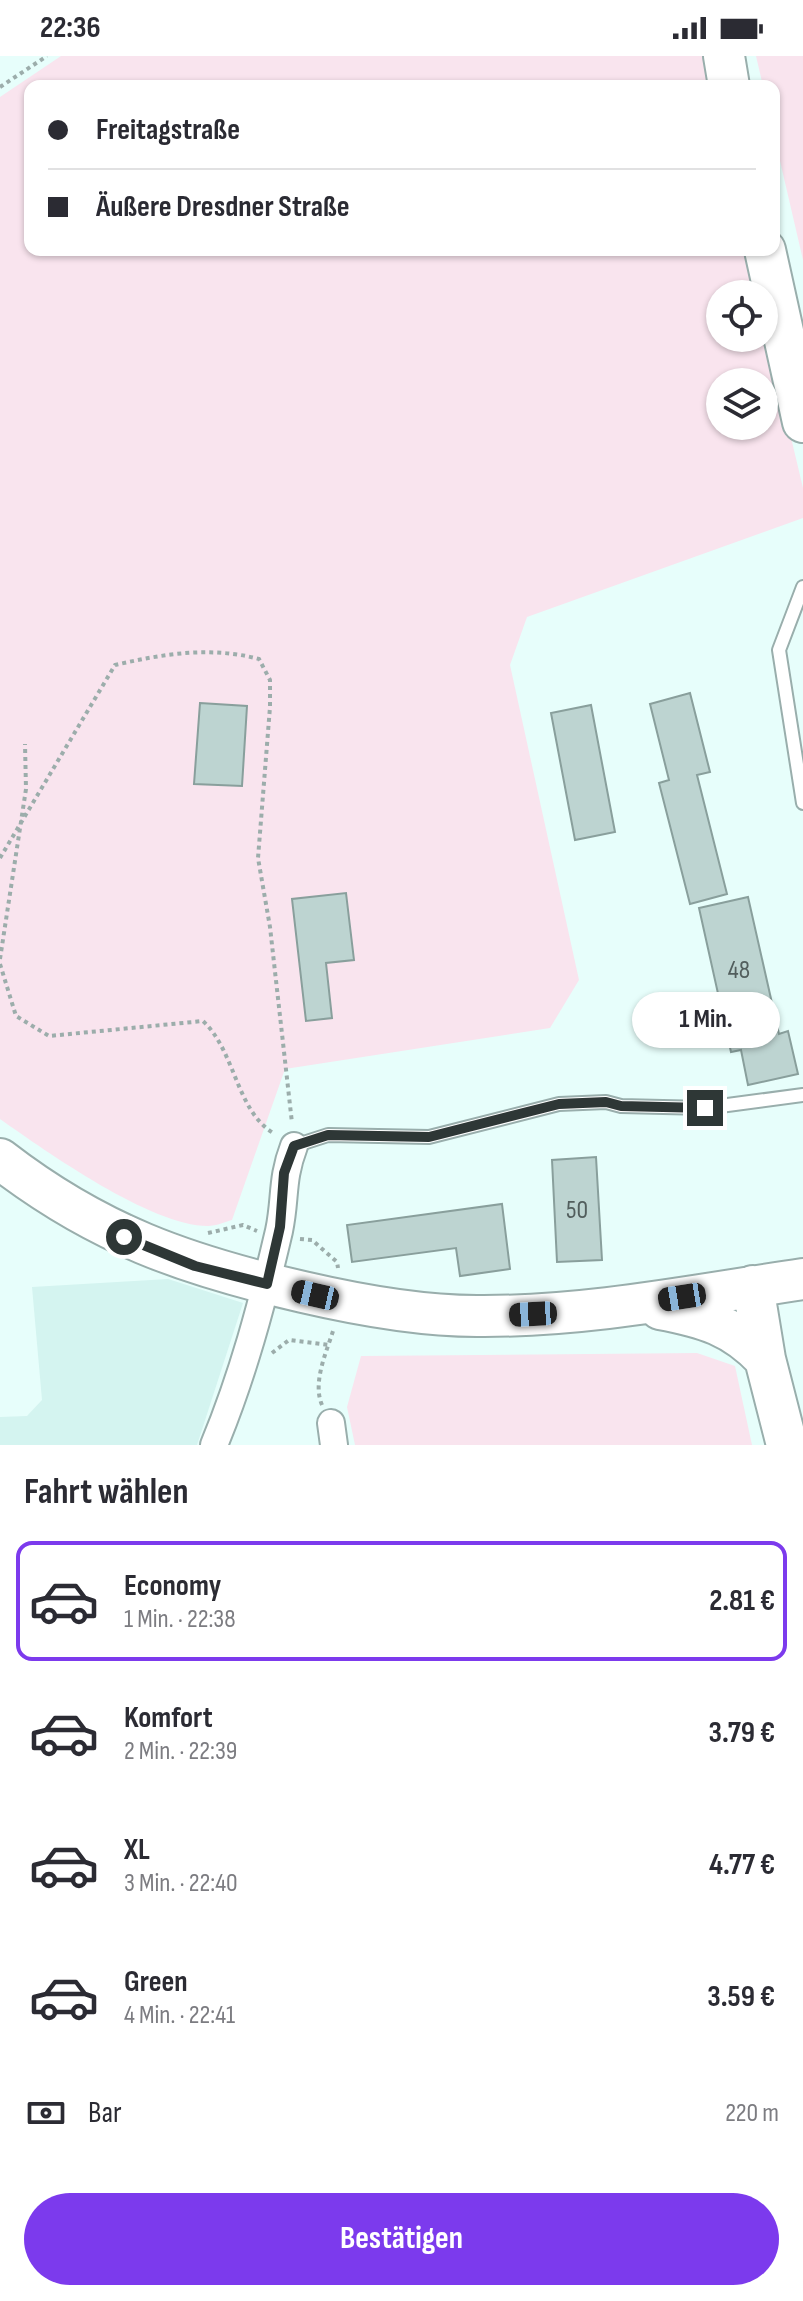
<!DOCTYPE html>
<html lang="de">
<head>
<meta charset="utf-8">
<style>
	:root { --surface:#fff; --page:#f7f7f7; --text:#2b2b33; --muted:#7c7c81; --line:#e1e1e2; --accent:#7c3aed }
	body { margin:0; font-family:"Sofia Sans Condensed",sans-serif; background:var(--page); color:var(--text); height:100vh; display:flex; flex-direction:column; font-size:30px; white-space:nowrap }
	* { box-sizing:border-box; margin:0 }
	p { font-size:26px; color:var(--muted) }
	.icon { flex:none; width:44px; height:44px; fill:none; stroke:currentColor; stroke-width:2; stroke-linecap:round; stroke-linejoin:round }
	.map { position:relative; height:1389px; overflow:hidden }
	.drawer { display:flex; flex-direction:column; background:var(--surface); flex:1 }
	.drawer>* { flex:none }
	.hud { position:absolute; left:24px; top:24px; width:756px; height:176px; border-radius:16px; box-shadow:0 2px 6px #0004; display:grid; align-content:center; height:176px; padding:0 24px; background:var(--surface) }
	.fabs { position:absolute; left:706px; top:224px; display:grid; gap:16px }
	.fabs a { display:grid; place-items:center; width:72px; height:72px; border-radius:50%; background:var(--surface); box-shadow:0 2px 6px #0004; font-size:40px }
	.end { position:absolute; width:36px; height:36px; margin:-18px; border:10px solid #2e3736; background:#fff; box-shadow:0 0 0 4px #fff }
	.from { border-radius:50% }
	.bubble { position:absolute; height:56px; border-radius:28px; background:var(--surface); box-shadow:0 2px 6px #0004; font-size:26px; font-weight:700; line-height:56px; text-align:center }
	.car { position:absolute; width:24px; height:48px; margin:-24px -12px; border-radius:10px; box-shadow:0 0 6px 2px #0007; background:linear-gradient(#222 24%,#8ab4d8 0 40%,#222 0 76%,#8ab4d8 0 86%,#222 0) }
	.hud b { display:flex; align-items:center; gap:28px; height:76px; font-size:30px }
	.hud b+b { border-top:2px solid var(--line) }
	.hud i { width:20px; height:20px; background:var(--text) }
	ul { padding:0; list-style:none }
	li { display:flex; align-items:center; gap:24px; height:120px; margin:0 16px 12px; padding:0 8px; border:4px solid transparent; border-radius:16px }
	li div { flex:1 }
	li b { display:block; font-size:30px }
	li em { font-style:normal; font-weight:700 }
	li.active { border-color:var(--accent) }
	li>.icon { width:72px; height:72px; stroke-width:1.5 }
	h2 { padding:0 24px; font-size:36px; line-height:96px }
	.pay { display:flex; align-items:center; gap:20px; height:88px; padding:0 24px; font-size:30px }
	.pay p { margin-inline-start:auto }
	.button { display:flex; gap:16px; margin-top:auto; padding:16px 24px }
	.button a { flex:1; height:92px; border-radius:48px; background:var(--accent); color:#fff; font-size:32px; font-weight:700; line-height:92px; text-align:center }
	.status { display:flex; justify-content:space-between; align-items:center; height:56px; padding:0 40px; background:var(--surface); direction:ltr }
	.status svg { height:22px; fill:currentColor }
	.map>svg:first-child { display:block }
	.built { fill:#d4f4f0 }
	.green { fill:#f9e4ee; fill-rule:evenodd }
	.building { fill:#bdd4d1; stroke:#899f9c; stroke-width:2 }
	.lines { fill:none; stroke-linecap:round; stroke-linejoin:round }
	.service-casing { stroke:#99aeac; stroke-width:16 }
	.minor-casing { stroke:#99aeac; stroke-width:30 }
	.primary-casing { stroke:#99aeac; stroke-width:44 }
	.path { stroke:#9cadab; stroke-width:4; stroke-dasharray:4 4; stroke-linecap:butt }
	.service { stroke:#fff; stroke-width:12 }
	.minor { stroke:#fff; stroke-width:26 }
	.primary { stroke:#fff; stroke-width:40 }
	.route { stroke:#2e3736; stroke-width:10 }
	.labels { text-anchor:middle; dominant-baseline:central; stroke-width:8; stroke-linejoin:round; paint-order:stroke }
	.number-label { font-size:26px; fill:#525e5d }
</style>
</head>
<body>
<div class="status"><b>22:36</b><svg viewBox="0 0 49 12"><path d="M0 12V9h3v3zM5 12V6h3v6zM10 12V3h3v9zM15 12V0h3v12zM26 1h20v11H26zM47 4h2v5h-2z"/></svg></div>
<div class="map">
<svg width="803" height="1389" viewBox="0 0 803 1389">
	<rect width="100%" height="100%" fill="#e7fefb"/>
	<path class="built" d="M168,1223L243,1247L197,1389H0V1361L27,1360L42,1344L32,1231Z"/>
	<path class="green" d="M61,0H704L709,30H30V194H747L757,238H720V282H764V268L803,432V462L527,561L510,609L579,924L550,972L285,1013L232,1164C225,1166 216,1170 208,1170C151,1170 47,1096 0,1063V41ZM720,326H764V370H720Z
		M756,0H803V204L774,79V30H763Z
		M697,1297L735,1310L752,1389H355L347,1351L361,1300Z"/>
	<path class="building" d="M690,637L710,716L697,719L727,838L690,848L659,727L669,724L650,648Z
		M200,647L247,650L242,730L194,728Z
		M591,649L615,776L575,784L551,657Z
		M346,837L354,904L326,907L332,962L306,965L292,843Z
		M748,841L779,978L788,975L798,1018L748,1029L741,994L731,996L699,852Z
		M596,1101L602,1204L557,1206L552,1104Z
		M502,1148L510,1213L460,1220L456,1192L352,1206L347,1169Z"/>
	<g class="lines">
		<g class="service-casing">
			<path id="service" d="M803,531L779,594L803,747
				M294,1090L328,1079L429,1081L559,1048L606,1046L621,1050L705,1052L803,1039"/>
		</g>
		<g class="minor-casing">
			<path id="minor" d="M331,1367L334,1389
				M214,1389C243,1319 262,1248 279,1175C286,1142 281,1124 294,1090"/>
		</g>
		<g class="primary-casing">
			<path id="primary" d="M724,0L729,30
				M765,194L803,366
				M0,1103C97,1178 185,1209 303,1236C359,1249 419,1260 477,1260C586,1261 695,1239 803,1223
				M753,1230L765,1303L787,1389
				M660,1253C704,1261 734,1270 765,1303"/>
		</g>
		<path class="path" d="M0,31L47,0
			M0,802L115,609C163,598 210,590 259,603L270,624V651L258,802L270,871L292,1067
			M0,903L26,733L25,688
			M0,908L16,960L49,980L203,965C236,996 236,1056 275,1078
			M208,1177L243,1169L257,1175
			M300,1183L312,1184L337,1206L338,1212
			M272,1297L289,1284L329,1289
			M322,1349C312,1326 327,1295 334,1272"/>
		<use href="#service" class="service"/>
		<use href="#minor" class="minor"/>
		<use href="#primary" class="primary"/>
	</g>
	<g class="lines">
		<path class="route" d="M124,1181L195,1210L267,1228L280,1171L284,1117L294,1090L328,1079L429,1081L559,1048L606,1046L621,1050L705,1052"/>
	</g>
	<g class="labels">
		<g class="number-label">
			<text x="739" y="914">48</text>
			<text x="577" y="1154">50</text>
		</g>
	</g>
</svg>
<div class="fabs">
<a><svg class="icon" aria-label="locate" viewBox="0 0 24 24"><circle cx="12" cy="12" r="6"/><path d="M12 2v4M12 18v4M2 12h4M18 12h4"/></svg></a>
<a><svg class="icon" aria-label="layers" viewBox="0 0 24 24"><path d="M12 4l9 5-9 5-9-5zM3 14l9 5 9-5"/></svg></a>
</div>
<i class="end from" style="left:124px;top:1181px"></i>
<i class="end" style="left:705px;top:1052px"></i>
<div class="bubble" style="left:632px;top:936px;width:148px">1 Min.</div>
<i class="car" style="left:315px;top:1239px;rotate:283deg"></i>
<i class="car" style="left:682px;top:1241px;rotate:261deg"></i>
<i class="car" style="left:533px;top:1258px;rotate:267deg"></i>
<div class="hud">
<b><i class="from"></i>Freitagstraße</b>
<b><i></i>Äußere Dresdner Straße</b>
</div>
</div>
<section class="drawer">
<h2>Fahrt wählen</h2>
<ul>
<li class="active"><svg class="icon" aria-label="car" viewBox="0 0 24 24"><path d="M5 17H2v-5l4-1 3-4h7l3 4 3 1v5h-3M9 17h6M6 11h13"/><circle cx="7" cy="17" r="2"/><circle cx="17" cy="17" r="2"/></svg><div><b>Economy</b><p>1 Min. · 22:38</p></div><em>2.81 €</em></li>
<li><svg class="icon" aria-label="car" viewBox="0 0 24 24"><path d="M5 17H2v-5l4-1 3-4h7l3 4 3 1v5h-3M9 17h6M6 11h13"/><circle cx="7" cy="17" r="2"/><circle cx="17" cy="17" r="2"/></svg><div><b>Komfort</b><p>2 Min. · 22:39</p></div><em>3.79 €</em></li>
<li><svg class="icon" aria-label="car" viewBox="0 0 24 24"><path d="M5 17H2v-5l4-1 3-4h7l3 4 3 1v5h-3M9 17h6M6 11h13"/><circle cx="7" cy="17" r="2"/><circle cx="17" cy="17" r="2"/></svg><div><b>XL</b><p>3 Min. · 22:40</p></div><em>4.77 €</em></li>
<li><svg class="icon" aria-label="car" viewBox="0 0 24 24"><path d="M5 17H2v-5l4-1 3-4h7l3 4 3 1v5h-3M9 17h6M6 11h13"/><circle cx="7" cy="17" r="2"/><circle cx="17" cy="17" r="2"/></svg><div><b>Green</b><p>4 Min. · 22:41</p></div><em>3.59 €</em></li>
</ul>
<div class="pay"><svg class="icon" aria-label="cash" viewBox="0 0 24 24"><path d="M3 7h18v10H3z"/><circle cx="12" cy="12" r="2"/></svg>Bar<p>220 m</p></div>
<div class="button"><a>Bestätigen</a></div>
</section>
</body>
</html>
